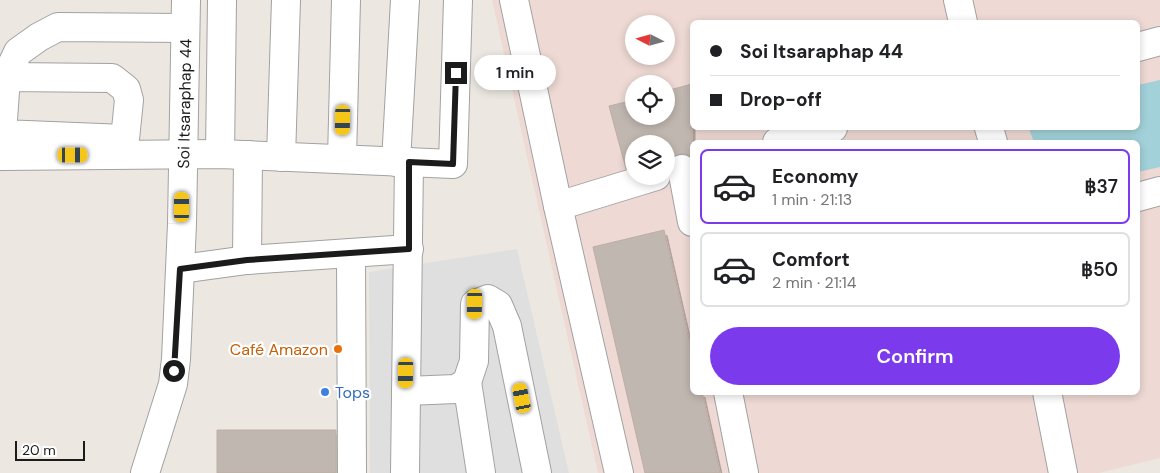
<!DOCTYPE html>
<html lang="en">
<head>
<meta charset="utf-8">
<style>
	:root { --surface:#fff; --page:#f6f6f6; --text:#202124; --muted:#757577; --line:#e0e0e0; --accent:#7c3aed }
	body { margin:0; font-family:"DM Sans",sans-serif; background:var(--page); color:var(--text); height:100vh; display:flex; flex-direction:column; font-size:19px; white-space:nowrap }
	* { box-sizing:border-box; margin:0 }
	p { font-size:16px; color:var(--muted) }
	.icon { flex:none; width:28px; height:28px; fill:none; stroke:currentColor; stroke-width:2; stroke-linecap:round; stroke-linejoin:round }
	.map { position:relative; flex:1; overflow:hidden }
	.sheet { position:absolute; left:690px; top:140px; width:450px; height:255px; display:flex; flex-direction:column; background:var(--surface); border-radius:8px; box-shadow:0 2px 8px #0003 }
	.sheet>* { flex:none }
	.hud { position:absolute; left:690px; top:20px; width:450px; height:110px; border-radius:8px; box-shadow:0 2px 8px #0003; display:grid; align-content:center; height:110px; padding:0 20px; background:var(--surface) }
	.needle { width:32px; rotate:276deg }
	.fabs { position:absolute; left:625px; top:15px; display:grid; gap:10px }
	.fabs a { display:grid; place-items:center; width:50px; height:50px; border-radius:50%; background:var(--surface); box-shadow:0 2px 8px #0003; font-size:25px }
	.scale { position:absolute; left:15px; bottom:12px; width:70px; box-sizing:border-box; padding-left:5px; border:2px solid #1b1b1b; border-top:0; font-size:14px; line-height:18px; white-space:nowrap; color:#1b1b1b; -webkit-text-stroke:4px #fff; paint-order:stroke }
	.end { position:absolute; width:22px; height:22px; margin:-11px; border:6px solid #1b1b1b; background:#fff; box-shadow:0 0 0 2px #fff }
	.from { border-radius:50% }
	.bubble { position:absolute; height:35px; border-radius:18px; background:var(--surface); box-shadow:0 2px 8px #0003; font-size:16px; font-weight:600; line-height:35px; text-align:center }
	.car { position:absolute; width:15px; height:30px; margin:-15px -8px; border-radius:6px; box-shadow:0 0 4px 1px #0007; background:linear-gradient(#f5c518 24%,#345 0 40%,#f5c518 0 76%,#345 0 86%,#f5c518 0) }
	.hud b { display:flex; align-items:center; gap:18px; height:48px; font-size:19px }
	.hud b+b { border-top:1px solid var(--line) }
	.hud i { width:12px; height:12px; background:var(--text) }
	ul { padding:9px 0 0; list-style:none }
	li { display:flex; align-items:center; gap:15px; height:75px; margin:0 10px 8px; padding:0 10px; border:2px solid var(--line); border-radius:8px }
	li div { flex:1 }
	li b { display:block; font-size:19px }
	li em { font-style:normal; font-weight:600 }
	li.selected { border-color:var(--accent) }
	li>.icon { width:45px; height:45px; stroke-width:1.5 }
	.primary-button { display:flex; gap:10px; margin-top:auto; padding:10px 20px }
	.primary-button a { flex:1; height:58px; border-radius:30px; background:var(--accent); color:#fff; font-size:20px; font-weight:600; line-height:58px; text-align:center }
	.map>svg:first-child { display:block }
	.military { fill:#eed9d4; fill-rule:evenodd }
	.parking { fill:#dfdfdf }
	.water { fill:#a2d1d9 }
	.building { fill:#c1b7b1; stroke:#bdada4; filter:url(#shadow) }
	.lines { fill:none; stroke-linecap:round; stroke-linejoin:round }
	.minor-casing { stroke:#a2a2a2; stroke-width:30 }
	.minor { stroke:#fff; stroke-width:28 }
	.route { stroke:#1b1b1b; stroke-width:6 }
	.food-dot { fill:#e8710a; stroke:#fff; stroke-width:2 }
	.shop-dot { fill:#3f7fe0; stroke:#fff; stroke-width:2 }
	.labels { text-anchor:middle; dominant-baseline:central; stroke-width:4.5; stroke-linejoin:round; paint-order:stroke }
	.street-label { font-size:16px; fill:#1b1b1b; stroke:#fff }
	.food-label { font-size:16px; fill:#c56008; stroke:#fff; text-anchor:end }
	.shop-label { font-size:16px; fill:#366cbe; stroke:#fff; text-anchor:start }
</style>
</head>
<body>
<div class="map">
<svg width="1160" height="473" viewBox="0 0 1160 473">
	<defs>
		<filter id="shadow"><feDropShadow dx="3" dy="5.5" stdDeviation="0" flood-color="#0004"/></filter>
	</defs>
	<rect width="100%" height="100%" fill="#ece8e1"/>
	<path class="military" d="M492,0H1160V458L1099,473H598ZM692,22H1138V128H692ZM634,24H666V56H634ZM634,84H666V116H634ZM692,142H1138V392H692ZM634,144H666V176H634Z"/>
	<path class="parking" d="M517,249L569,473H370L369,272Z"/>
	<path class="water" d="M1160,80V167L1138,172V142H1034L1029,129L1030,128H1138V85Z"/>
	<path class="building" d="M692,84V157L687,154H679L672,157L666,164V144H634V166L626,169L609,106L634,100V116H666V91Z
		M664,230L692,353V392H702L720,473H645L593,247Z
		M217,430H336V473H217Z"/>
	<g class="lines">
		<g class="minor-casing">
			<g id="minor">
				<path d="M514,0L558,206L619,473"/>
				<path d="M958,0L963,22"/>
				<path d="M1138,47L1160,41"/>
				<path d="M6,77L112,78L126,89L129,100L125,139L2,134L6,77L18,52L39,37L58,27L185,28"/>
				<path d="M989,128L993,142"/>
				<path d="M777,142L833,128"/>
				<path d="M220,154L222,0"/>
				<path d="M0,156L220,154L453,164L458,0"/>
				<path d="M281,157L286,0"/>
				<path d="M342,159L346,0"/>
				<path d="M396,162L405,0"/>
				<path d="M682,169L692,222"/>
				<path d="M1138,197L1160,191"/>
				<path d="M558,206L656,176"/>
				<path d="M351,253L352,473"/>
				<path d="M247,260L248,155"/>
				<path d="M181,269L247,260L409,249"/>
				<path d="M467,382L481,473"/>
				<path d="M406,391L456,389L467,382L474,361L475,304L488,299L498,305L507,326L537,473"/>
				<path d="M728,392L744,473"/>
				<path d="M1047,392L1063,473"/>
				<path id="s1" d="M145,473L173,384L176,359L182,224L186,0"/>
				<path d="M405,473L409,162"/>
			</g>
		</g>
		<use href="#minor" class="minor"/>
	</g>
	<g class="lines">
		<path class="route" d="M174,371L180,269L247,260L409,249V162L453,164L456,73"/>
	</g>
	<circle class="food-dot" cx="338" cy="349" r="5"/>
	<circle class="shop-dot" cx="325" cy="392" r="5"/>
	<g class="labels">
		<g class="street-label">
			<text stroke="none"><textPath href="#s1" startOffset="374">Soi Itsaraphap 44</textPath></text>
		</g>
		<g class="food-label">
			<text x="328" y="349">Café Amazon</text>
		</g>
		<g class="shop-label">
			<text x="335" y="392">Tops</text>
		</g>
	</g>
</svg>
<div class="fabs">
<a><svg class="needle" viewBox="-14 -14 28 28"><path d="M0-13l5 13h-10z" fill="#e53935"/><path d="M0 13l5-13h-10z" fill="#757577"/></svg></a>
<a><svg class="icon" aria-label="locate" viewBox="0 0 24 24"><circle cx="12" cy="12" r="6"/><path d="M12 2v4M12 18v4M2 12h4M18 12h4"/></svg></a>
<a><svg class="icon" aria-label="layers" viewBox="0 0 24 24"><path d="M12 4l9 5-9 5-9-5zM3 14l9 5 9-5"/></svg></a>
</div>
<div class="scale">20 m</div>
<i class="end from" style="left:174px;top:371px"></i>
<i class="end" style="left:456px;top:73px"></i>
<div class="bubble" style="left:474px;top:55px;width:82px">1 min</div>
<i class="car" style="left:343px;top:120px;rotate:181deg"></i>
<i class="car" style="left:73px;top:155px;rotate:90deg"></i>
<i class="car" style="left:182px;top:207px;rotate:0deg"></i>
<i class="car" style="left:475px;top:304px;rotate:181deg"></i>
<i class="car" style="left:406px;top:373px;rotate:181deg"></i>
<i class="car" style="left:522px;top:398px;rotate:349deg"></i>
<div class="hud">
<b><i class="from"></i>Soi Itsaraphap 44</b>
<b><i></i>Drop-off</b>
</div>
<section class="sheet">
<ul>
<li class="selected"><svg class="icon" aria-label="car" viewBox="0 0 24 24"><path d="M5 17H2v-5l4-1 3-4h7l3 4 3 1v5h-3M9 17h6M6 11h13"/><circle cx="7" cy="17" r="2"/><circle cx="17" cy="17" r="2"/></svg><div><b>Economy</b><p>1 min · 21:13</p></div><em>฿37</em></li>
<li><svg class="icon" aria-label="car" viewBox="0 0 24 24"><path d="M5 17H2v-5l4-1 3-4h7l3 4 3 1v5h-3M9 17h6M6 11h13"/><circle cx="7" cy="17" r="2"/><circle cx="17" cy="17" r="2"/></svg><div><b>Comfort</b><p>2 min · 21:14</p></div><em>฿50</em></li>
</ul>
<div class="primary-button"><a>Confirm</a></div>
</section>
</div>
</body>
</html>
